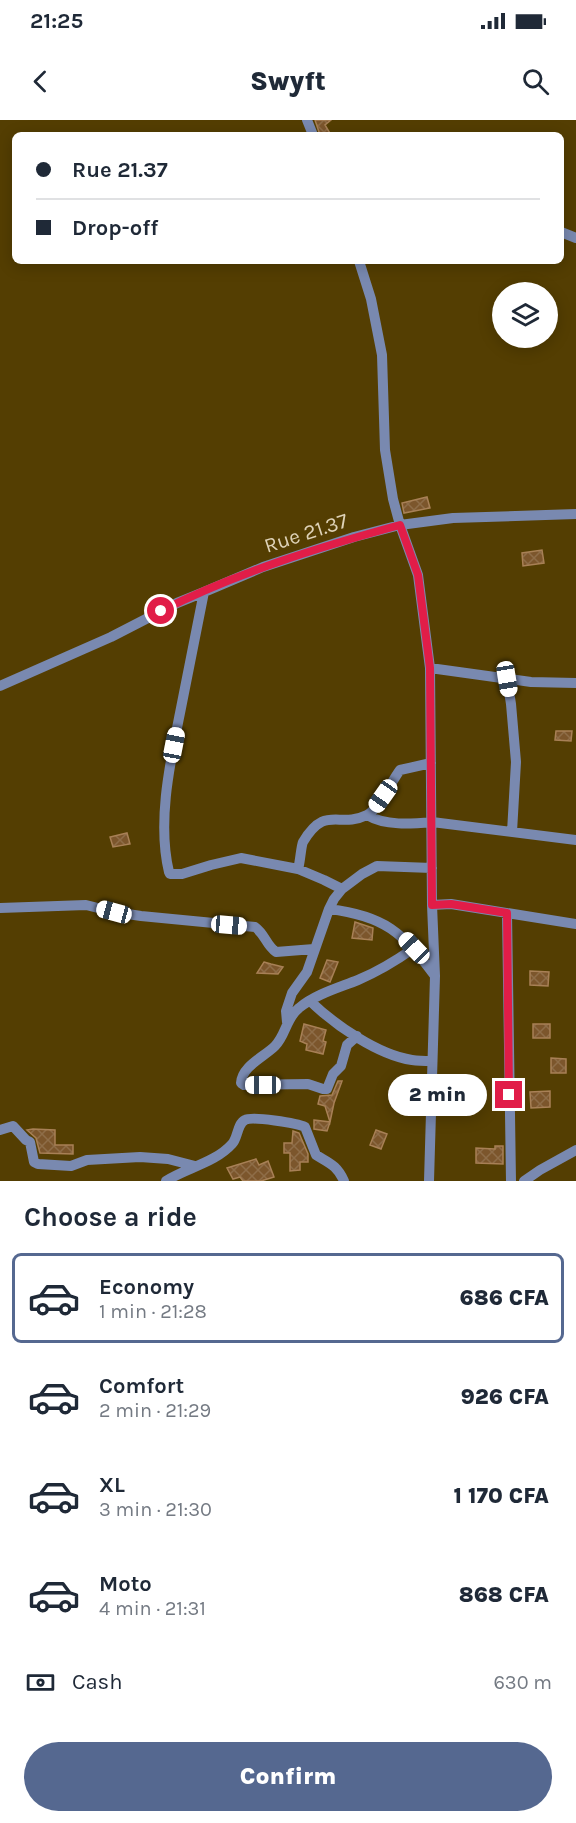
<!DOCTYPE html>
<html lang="en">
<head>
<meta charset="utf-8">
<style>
	:root { --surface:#fff; --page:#f6f6f7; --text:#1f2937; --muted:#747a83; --line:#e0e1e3; --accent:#556890 }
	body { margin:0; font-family:Karla,sans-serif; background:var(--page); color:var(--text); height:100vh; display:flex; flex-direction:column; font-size:22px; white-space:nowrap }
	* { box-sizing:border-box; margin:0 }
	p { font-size:20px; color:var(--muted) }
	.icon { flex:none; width:33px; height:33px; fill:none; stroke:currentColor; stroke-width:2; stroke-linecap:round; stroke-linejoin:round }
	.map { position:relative; height:1061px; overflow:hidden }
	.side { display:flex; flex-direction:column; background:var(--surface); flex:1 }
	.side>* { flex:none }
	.hud { position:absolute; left:12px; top:12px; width:552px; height:132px; border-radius:9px; box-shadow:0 3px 15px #0003; display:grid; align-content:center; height:132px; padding:0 24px; background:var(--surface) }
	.tools { position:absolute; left:492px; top:162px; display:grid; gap:12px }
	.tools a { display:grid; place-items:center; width:66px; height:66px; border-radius:50%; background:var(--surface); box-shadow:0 3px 15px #0003; font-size:30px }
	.end { position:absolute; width:27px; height:27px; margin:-14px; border:8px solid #e11d48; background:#fff; box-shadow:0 0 0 3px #fff }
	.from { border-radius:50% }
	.bubble { position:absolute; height:42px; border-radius:21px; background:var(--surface); box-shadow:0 3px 15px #0003; font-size:20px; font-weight:800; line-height:42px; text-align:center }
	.car { position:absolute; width:18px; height:36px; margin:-18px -9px; border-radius:8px; box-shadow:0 0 4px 2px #0007; background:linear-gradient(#fff 24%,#345 0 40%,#fff 0 76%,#345 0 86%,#fff 0) }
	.hud b { display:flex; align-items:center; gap:21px; height:57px; font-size:22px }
	.hud b+b { border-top:2px solid var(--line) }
	.hud i { width:15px; height:15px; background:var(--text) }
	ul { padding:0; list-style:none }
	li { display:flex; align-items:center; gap:18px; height:90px; margin:0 12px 9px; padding:0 12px; border:3px solid transparent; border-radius:9px }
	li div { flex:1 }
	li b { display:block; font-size:22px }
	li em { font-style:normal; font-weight:800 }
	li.selected { border-color:var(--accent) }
	li>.icon { width:54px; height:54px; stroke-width:1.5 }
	h2 { padding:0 24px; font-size:27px; line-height:72px }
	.pay { display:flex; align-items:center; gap:15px; height:66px; padding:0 24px; font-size:22px }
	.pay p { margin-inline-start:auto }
	.cta { display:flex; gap:12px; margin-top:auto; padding:12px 24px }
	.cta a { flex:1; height:69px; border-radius:36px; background:var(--accent); color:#fff; font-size:24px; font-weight:800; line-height:69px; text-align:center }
	.status { display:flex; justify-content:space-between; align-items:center; height:42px; padding:0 30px; background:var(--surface); direction:ltr }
	.status svg { height:16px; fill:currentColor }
	header { display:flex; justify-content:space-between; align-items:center; height:78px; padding:0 24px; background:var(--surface); font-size:27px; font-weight:800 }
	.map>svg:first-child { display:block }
	.building { fill:url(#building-cross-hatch); stroke:#a88056; stroke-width:1.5 }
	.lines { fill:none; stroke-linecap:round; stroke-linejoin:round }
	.minor { stroke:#7989b0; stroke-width:10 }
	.route { stroke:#e11d48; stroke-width:8 }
	.labels { text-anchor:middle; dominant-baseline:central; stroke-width:6; stroke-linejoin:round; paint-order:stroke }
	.street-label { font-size:21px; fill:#ded2b7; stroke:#543e02 }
</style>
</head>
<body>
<div class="status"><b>21:25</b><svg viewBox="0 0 49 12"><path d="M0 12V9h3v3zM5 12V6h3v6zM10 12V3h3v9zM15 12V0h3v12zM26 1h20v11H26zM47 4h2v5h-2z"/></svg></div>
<header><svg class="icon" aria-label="back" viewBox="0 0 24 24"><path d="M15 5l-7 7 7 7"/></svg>Swyft<svg class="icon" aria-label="search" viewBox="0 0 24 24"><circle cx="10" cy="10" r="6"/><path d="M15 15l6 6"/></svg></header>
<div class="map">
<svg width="576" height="1061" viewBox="0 0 576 1061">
	<defs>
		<pattern id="building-cross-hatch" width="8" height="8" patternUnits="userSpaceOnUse" patternTransform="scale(1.5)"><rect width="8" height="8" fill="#7c562c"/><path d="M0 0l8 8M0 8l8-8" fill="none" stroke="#8e6d48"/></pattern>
	</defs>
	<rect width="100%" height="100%" fill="#543e02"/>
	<path class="building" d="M315,0H331L325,5L331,15H320Z
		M427,377L430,388L404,393L402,383Z
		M542,430L544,443L523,446L522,433Z
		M556,611H572L571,621L555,620Z
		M127,713L130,724L113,727L110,717Z
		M355,802L373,808L372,820L352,818Z
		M327,840L338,842L330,862L320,858Z
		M264,842L271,844L283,847L278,854L257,853Z
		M530,851L549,852L548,866L530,865Z
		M304,904L326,910L323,921L326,922L323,934L306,930L307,924L300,921Z
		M533,904H550V918H533Z
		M551,938L566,939V953H551Z
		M338,961H342L334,983L330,1002L325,986L318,984L320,976L332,975Z
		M550,971V987L531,988L530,972Z
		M314,1000L330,1002L327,1011L314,1009Z
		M33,1009L55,1010V1025H73V1034L40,1033L36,1018L27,1010Z
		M376,1010L387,1014L381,1029L370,1025Z
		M293,1011L299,1013L308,1034V1042H300V1050L290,1051V1033H284V1023H292Z
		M495,1026H503V1044L476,1043V1028L495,1029Z
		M256,1039L259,1045L268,1041L274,1057L261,1061H243L240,1057L233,1059L227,1048Z"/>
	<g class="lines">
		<path class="minor" d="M307,0L313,15
			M561,112L576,118
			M359,141L371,179L382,235L385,330L393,379L400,405L418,455L430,548L432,785L435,856L429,1061
			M204,472C196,512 188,553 180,593C170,643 157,702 169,752L170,754H182L211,745L241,738L298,749L324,760L342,769
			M430,548L531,562L576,563
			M507,559L511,584L516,642L512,712
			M0,566L111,517L177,483L204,472L263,447L354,417L400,405L453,398L576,394
			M367,695C385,706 411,704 432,702L576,720
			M298,749C300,744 301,726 303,722C326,684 338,709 367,695C379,689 391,662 400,650L431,643
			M432,785L451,784L576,804
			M0,788L86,785L114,792L141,796L255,807C265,814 266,825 276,832L314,829
			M329,789C385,796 402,812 435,856
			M507,793L511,1061
			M310,881C335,905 378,935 412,940C419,941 425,941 432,941
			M287,902L286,891L292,873L307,852L329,789L334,779L342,769L362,754L377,746L432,748
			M357,916L347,925L341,946L333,954L327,969H323L308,964L244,965L241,963C242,946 264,937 275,926C286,915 286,898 299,888C316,874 338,868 358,860C377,852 397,840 414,828
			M0,1010L13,1006L26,1020L30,1022L34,1042L38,1044L71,1046L87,1040L140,1037L168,1039L195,1046
			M166,1061C186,1048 215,1043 232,1024C238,1018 237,1004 245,1000C252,996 297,1003 305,1007L316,1035C329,1043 337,1045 344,1061
			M524,1061L540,1050L576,1030"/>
	</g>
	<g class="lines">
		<path class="route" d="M161,491C236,453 319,427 400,405L418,455L430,548L432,785L451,784L507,793L509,975"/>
	</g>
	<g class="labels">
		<g class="street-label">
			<text transform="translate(306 413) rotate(-18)">Rue 21.37</text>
		</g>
	</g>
</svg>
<div class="tools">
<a><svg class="icon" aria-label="layers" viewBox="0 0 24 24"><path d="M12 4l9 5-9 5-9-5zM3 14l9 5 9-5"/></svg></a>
</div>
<i class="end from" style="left:161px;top:491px"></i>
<i class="end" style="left:509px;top:975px"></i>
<div class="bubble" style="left:388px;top:954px;width:99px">2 min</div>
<i class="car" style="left:507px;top:559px;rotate:171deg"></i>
<i class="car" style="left:174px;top:625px;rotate:11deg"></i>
<i class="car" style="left:383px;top:676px;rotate:215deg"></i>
<i class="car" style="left:114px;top:792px;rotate:285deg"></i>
<i class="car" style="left:229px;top:805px;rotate:95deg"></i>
<i class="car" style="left:414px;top:828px;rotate:316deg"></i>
<i class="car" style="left:263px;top:965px;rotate:270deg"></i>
<div class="hud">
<b><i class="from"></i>Rue 21.37</b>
<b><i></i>Drop-off</b>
</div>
</div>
<section class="side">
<h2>Choose a ride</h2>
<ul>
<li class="selected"><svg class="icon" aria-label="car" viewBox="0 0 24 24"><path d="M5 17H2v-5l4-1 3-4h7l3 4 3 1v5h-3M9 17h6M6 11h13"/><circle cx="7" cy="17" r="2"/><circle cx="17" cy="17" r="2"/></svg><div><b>Economy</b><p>1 min · 21:28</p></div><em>686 CFA</em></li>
<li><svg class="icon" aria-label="car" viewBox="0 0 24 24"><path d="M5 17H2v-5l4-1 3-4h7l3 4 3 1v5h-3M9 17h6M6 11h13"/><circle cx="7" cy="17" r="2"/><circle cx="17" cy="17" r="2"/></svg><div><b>Comfort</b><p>2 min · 21:29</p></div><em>926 CFA</em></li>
<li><svg class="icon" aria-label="car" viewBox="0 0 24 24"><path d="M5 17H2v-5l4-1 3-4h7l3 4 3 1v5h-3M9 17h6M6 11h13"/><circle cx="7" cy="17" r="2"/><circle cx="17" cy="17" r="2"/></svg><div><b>XL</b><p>3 min · 21:30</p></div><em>1 170 CFA</em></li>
<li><svg class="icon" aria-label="car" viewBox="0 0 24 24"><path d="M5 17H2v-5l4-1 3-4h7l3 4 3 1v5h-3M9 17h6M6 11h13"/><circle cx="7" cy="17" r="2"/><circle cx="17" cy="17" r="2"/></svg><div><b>Moto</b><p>4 min · 21:31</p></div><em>868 CFA</em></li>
</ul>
<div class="pay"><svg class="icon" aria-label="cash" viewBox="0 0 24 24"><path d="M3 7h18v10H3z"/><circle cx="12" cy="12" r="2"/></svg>Cash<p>630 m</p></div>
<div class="cta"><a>Confirm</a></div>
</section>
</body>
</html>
